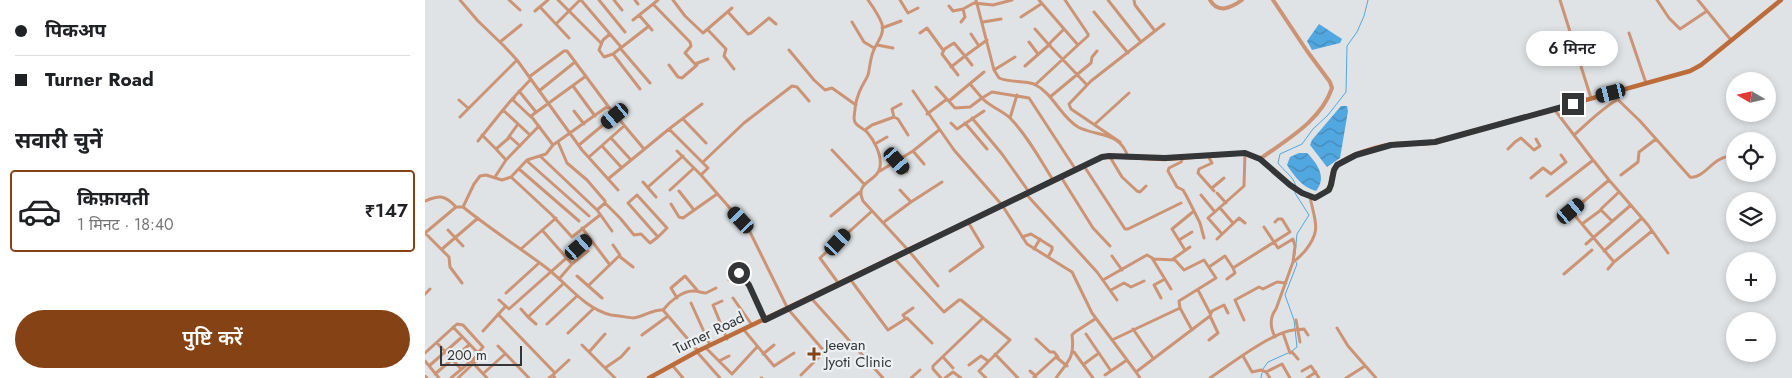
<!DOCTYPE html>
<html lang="hi">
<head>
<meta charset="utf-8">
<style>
	:root { --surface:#fff; --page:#f2f2f2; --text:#202124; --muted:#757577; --line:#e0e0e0; --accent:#854214 }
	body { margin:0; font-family:Jost,"Noto Sans Devanagari",sans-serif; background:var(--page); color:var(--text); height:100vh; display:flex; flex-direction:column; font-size:19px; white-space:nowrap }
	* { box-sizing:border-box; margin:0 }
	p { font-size:16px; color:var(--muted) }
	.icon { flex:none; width:28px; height:28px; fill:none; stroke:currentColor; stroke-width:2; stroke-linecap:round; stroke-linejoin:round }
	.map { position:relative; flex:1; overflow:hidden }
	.panel { display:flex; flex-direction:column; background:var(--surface); width:425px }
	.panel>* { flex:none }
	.hud { display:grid; align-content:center; height:110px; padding:0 15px; background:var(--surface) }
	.needle { width:32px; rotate:279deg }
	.fabs { position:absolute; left:1301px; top:72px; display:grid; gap:10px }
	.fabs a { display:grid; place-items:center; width:50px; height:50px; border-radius:50%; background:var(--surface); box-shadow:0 2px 8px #0003; font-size:25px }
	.scale { position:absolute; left:15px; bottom:12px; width:82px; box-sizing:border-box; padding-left:5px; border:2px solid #343536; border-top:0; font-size:14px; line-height:18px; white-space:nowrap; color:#343536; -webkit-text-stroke:4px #ecf0f3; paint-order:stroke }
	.end { position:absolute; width:22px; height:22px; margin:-11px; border:6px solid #343536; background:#fff; box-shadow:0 0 0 2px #fff }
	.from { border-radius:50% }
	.bubble { position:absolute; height:35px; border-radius:18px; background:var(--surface); box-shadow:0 2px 8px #0003; font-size:16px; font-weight:600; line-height:35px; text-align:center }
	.car { position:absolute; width:15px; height:30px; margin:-15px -8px; border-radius:6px; box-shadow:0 0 4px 1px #0007; background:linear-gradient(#222 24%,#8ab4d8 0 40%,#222 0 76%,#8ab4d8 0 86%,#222 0) }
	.hud b { display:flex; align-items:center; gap:18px; height:48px; font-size:19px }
	.hud b+b { border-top:1px solid var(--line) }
	.hud i { width:12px; height:12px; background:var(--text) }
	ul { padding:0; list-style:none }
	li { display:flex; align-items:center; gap:15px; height:82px; margin:0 10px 8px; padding:0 5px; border:2px solid transparent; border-radius:5px }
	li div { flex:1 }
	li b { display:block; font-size:19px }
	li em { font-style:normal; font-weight:600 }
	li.on { border-color:var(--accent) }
	li>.icon { width:45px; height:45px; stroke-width:1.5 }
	h2 { padding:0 15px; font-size:22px; line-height:60px }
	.cta { display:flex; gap:10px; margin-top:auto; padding:10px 15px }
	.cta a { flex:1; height:58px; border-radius:30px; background:var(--accent); color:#fff; font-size:20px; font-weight:600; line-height:58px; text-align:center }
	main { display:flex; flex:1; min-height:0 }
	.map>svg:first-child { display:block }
	.water { fill:url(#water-waves) }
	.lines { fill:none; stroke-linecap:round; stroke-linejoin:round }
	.stream { stroke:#51a7e0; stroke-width:1 }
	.minor { stroke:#cc9475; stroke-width:3 }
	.tertiary { stroke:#cc9475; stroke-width:4 }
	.secondary { stroke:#bc6c3a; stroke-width:4.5 }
	.route { stroke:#343536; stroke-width:6 }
	.poi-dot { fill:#854214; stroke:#ecf0f3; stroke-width:2 }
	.labels { text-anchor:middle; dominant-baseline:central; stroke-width:4.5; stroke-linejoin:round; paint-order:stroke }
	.street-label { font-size:15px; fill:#343536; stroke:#ecf0f3 }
	.poi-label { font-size:15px; fill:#343536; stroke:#ecf0f3; text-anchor:start }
</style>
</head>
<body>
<main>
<section class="panel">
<div class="hud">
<b><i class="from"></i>पिकअप</b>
<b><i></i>Turner Road</b>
</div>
<h2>सवारी चुनें</h2>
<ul>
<li class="on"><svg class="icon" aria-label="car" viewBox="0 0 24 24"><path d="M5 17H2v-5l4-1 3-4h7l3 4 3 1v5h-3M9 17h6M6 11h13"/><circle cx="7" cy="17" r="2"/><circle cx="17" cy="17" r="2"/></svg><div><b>किफ़ायती</b><p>1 मिनट · 18:40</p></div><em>₹147</em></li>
</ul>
<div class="cta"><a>पुष्टि करें</a></div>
</section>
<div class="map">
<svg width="1367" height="378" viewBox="0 0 1367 378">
	<defs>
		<pattern id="water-waves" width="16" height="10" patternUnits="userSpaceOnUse" patternTransform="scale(1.25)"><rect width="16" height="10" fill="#51a7e0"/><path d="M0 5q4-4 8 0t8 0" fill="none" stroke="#4489b6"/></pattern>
	</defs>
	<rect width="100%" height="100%" fill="#dfe3e5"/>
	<path class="water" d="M894,24L917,39L915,43L887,50L882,41Z
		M916,106H922L923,111L915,158L902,167L885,145L887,140Z
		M874,153H882C893,164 902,178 891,191C877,187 870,177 862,165L865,157Z"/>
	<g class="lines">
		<path class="stream" d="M871,186C868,176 859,171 853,163L855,154L877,144L888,129L903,115L921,92L922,46L932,32L939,16L943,0
			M870,255L872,234L884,215L870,193V190
			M867,351L872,347L869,320L860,295L872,264L871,262
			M838,369L843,362L863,353
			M836,378L837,373"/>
		<path class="minor" d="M35,0L53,21L79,46L92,60L157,150L193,190
			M84,0L95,10
			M133,0L176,43
			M156,0L196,47
			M174,0L200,32
			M189,0L197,10
			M210,0L213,4
			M248,0L260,16L278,33L307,8
			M443,0C448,7 454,16 457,24C460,35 451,43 448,52C445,60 445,67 443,75C440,82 435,88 433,96C430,102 430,111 429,118C429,126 437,127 442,132C449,140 457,155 455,167C453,182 429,181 438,201L484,251L513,286
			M475,0L483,13L493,8
			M551,0L569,70L574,78C585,83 598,80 609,84C628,93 635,116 653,127C672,137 695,131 703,157
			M640,0L663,34V36L653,45
			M683,0L716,42
			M709,0L710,5L730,31
			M1135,0L1166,98
			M1232,0L1244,18L1255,29L1282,11
			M1273,0L1306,40
			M228,4L265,42L266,46L260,53L270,64L283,59
			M524,6L528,11L538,9L549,3L568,5L587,0
			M115,7L144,38
			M110,11L123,0
			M303,12L323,34L326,33L344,18L351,24
			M669,12L703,53
			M214,15L227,30
			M596,17L616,4
			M208,20L233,0
			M427,22L439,42L449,48
			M536,22L540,17L538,9
			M558,22L576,19
			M131,24L155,0
			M457,28L476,21
			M610,29L624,45
			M283,30L301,49L299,56L309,69
			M638,30L625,43V46L661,84
			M495,33L502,28L518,50L529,43L540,56L562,40
			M1204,33L1221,83
			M185,34L178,40L174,50L179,57L188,54
			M546,34L554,46
			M75,42L96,25
			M604,42L613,54
			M452,45L468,48
			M195,48L225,83
			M364,50L389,80L400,90L407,88L431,105
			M519,50L517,54L533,75
			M244,65L253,77L257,78L272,65
			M600,66L625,44
			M526,67L540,56L547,65
			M569,70L590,57
			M104,77L139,51H142L183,106L219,149
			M106,79L90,96L88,100L106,117
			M545,84L557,98L567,92L604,98L651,170
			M610,85L653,45L614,0
			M148,86L170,116
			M511,87L530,108L545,107L557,98C565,107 577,110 585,118C602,135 616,161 628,180
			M215,89L188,54L224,26
			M94,91L111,112
			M114,91L150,62
			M488,91L529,150L577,205L602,244L647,272L667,313L711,372
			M1186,93L1215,121L1265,177C1275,179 1284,166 1292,161C1297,157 1304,157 1310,153
			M625,97L666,63L667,57L672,51
			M34,100L43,108
			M524,101L559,72
			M476,104L467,109L469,117L473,119L483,135
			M1129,109L1168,160
			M78,110L88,98
			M149,111L159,124
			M502,114L522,99
			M35,117L92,60
			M547,118L577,154L604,192
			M585,118L592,95
			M258,119L281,143
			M526,123L532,129L559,111
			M540,123L562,149
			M670,124L704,93
			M244,129L283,168L276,175L324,230L363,309L399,351L398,353L376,375
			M440,130L447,125L469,117
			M57,135L71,149
			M1149,135C1163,123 1176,109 1192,100
			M83,138L93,124
			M186,138L206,160
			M53,141L78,110L105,135
			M133,142L142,163L162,180L180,201V203L172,210
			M695,142L646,109L644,104L666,81L739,24
			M450,144L462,137
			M128,145L106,116L161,76
			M154,145L190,115
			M177,146L197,168
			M1083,149L1090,142L1096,138L1109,150L1115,146L1111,139
			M407,150L439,184
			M252,151L276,175
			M488,151L499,164
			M115,156L172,210L187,231
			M783,156L787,163L774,169L773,173L789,191
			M164,157L199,126
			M685,157L697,177L712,191L715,192L721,186
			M758,158L756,162L744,168L743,171L752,187L758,190L762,197L775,223L779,238
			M81,160L71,149L85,137L95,146
			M102,161L164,216
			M472,161L482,172
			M278,162L319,123L367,86L372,87L384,101
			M659,166L700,229H703L756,203
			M94,169L154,221
			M455,171L488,151L514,130
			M1196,175L1213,162L1214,152L1231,139
			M70,177L81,160L114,126
			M86,177L127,215L147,237L175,215
			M636,177L668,228L685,246
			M1106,178L1118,168L1126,174L1141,162L1136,155
			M183,179L244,129L277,104
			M218,182L231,197
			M223,187L258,156
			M787,188L799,178
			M245,190L269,168
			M475,190L486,202
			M254,191L269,210
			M792,193L801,203
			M601,194L672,272L692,300
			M776,195L790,212
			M1122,196L1167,161H1169L1184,180L1223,225L1243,253
			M0,201C15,195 20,195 31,207H38C64,228 92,246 119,266C141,282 158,308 186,315C188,315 207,318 208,318C219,317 227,309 238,310L273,351
			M180,203L195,218L209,235L216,234L225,243L233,237L242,228L212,195L203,203L233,237
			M246,204L254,217L258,218L292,194
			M31,207L0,233L24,257L25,267L37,283
			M38,207L49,184L55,176L61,175L77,180L86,177L102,160L121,154L128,145L183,106
			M795,208L808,223
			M1176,209L1194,192
			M1146,211L1189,262L1183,269
			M406,216L435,192
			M1140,217L1184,180
			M459,222L486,202L517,182
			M1157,224L1176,210L1187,221
			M839,227L853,248L868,239L870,246L868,262
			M157,228L185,265
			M23,230L38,246
			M117,230L147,264
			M797,234L783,218L819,186L820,153
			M597,237L606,234L627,247V250L623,257
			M792,239L814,218L820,223
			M754,240L767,232
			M1161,244L1206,205
			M188,245L195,255
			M17,249L53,218
			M96,249L131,218
			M609,249L615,239
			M760,250L747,229L769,211
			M1179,251L1217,218
			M687,256L697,270
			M469,258L519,312L534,300H536L585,340L554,371L561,378
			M727,258L746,289
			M748,259L765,247
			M1189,262L1227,231
			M784,267L800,256L808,268L865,232L857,219H853L850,222
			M525,271L558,247L543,222
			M1139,274L1167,250
			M152,276L177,298
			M134,279L147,264L163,251
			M425,279L463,330L482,318L507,343
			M802,279L810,273L808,268
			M304,280L315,273L320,282L324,285L340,319
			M678,280L722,255L729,259L750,260L759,270L779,260L791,278L754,301L755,308L767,330
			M414,284L395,258L447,211
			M163,286L194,256L208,267
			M686,290L699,283L706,287L719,281
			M773,290L785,313
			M81,293L114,263
			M0,294L5,289
			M252,298L246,288L260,276L272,290
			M308,298L327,325
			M386,298L458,378
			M736,298L729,285L740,279
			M74,300L84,309L164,238
			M297,301L288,305L302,339
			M266,303L285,345
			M96,309L103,317
			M238,310C244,302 258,290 269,291C273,291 277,293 281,293L291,288
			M73,314L130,373L128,375
			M480,318L478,315L488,308
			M819,320L810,300L834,287L838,289L852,282L861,283
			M871,320L875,342
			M111,324L103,317L139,283
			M122,324L152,296
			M28,327L53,353
			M912,328L923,346L951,378
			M708,329L728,358
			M319,330L349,366L369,353
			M58,331L80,307
			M143,333L169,308
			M858,333L865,353L867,352L873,359
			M661,334L686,371
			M217,335L243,316
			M850,337C845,327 844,318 851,309L868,262C873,259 876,255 880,251C897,230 890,222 885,197
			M611,339L625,352H629L633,357
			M687,340L755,308
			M784,340L793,333L785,316
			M12,343L36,369
			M157,345L190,378
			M73,346L104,378
			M281,348L307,374L332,347
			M164,352L180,334
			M272,352L295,378
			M649,352L668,378
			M0,353L32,324L38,325L58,347L53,353V359L33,378
			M338,354L349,345
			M570,354L593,378
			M818,356L827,372L836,370L841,372
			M518,357L528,368
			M0,361L14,378
			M294,361L304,356
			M48,363L62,378
			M659,364L674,353
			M247,365L258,378
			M544,365L556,356L563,361
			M4,366L37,337
			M180,368L196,357L204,348
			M605,371L611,376
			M877,371L886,366L894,378
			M60,372L80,354
			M130,373L144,360
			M10,374L44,345
			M680,375L702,360
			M0,376L2,378
			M26,378L52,356
			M124,378L128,375L130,378
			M336,378H337
			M486,378L495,370
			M516,378L508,369V366L558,318
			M520,378L528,372L536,378
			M610,378L609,377L631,357L642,366
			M631,378C643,361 650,358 647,335L650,332L670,319
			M715,378L711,372L785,316L787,311L799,305L803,313
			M785,378C804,365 846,333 868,330C872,329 875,330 879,329L883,335
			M845,378L841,372L857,364L865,378
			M882,378L891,372
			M921,378L940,366"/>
		<path class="tertiary" d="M785,0C793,14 806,8 817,0
			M835,159C861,140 896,121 907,88L905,82L882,51L848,0"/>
		<path class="secondary" d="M224,378L273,351L677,157L684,156L739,159L820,153L835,159L865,185L877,193L890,198C915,187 900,177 913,165C922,155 957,145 971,144C984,143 997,145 1010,142L1265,71L1276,65L1356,0"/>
	</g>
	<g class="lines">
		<path class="route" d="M314,273L324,285L340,320L677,157L684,156L740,158L820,153L835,159L865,185L877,193L890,198L904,190L906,185L909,170L912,165L931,155L966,145L1010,142L1148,104"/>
	</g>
	<path class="poi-dot" d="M386.5 346.5h5v5h5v5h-5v5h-5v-5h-5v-5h5z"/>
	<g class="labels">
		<g class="street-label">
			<text transform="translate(284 333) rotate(-26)">Turner Road</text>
		</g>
		<g class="poi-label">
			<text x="400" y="345">Jeevan<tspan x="400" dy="17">Jyoti Clinic</tspan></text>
		</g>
	</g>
</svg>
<div class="fabs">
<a><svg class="needle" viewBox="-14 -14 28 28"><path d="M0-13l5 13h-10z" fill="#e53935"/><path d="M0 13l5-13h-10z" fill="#757577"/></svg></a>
<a><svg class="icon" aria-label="locate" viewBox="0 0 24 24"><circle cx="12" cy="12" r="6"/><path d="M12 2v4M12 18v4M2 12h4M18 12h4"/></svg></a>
<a><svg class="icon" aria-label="layers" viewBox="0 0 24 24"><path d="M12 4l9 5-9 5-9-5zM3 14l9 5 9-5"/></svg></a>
<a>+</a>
<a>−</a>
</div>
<div class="scale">200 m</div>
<i class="end from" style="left:314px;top:273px"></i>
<i class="end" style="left:1148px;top:104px"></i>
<div class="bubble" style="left:1101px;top:31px;width:92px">6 मिनट</div>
<i class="car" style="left:1186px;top:93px;rotate:256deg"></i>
<i class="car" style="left:190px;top:116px;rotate:230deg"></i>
<i class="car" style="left:472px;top:161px;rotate:139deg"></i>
<i class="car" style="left:1146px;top:211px;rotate:50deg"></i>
<i class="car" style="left:316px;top:220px;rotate:317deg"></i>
<i class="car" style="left:413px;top:242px;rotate:43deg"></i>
<i class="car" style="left:154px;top:247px;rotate:49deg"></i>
</div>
</main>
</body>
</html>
